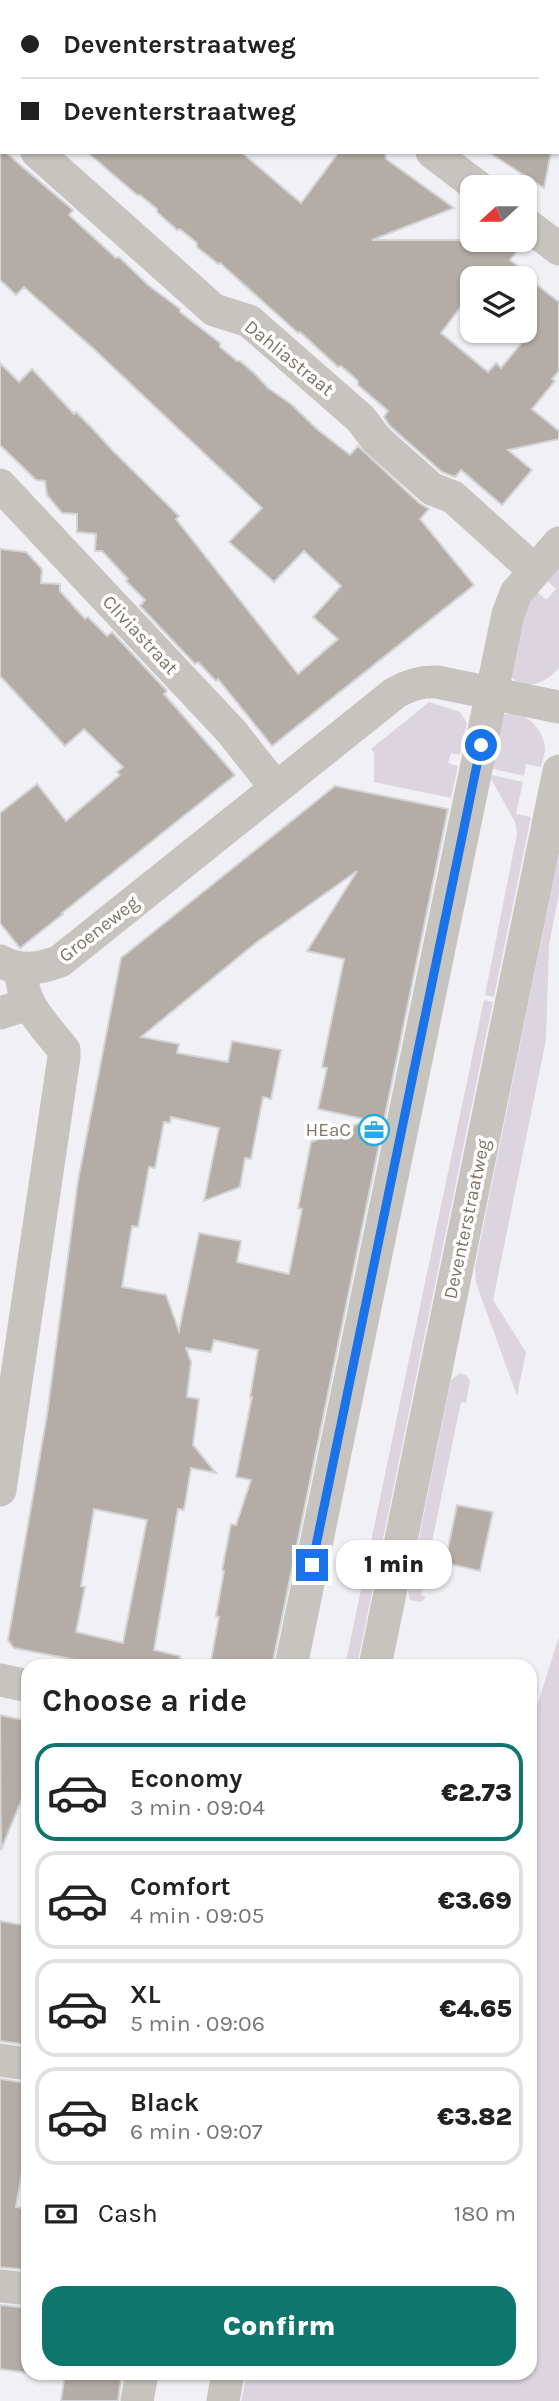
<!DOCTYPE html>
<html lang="en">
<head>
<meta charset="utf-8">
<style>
	:root { --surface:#fff; --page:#f2f2f2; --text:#222; --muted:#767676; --line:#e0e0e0; --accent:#0f766e }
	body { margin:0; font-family:Karla,sans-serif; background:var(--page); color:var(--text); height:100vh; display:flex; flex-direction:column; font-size:26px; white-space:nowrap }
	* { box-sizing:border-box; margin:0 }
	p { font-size:23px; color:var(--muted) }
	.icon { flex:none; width:38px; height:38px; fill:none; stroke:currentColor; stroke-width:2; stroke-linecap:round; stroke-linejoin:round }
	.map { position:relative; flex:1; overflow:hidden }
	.panel { position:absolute; left:21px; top:1659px; width:516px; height:721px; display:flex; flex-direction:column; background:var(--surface); border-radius:21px; box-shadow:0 2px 5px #0004 }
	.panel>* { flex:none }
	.top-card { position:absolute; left:0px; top:0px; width:560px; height:154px; box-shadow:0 2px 5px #0004; display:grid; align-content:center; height:154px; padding:0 21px; background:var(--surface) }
	.needle { width:46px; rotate:249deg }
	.controls { position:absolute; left:460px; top:175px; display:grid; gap:14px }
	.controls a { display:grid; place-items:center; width:77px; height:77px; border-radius:14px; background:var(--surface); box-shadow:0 2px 5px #0004; font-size:35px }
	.end { position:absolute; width:32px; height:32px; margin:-16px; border:9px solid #1a73e8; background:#fff; box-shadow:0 0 0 4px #fff }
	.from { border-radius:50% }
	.bubble { position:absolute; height:49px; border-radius:21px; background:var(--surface); box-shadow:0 2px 5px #0004; font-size:23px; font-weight:800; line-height:49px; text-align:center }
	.top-card b { display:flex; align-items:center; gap:24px; height:66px; font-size:26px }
	.top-card b+b { border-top:2px solid var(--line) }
	.top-card i { width:18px; height:18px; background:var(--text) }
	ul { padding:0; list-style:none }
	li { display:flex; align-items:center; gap:21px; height:98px; margin:0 14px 10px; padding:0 7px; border:4px solid var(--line); border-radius:21px }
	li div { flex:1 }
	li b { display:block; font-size:26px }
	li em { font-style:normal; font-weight:800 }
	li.current { border-color:var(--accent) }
	li>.icon { width:63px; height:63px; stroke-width:1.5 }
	h2 { padding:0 21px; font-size:32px; line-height:84px }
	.pay { display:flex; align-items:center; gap:18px; height:77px; padding:0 21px; font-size:26px }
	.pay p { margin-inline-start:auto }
	.button { display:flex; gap:14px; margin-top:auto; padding:14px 21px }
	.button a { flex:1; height:80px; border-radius:21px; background:var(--accent); color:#fff; font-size:28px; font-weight:800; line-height:80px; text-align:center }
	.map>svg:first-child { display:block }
	.green { fill:#dcd5df }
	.building { fill:#b4ada7; stroke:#d4d4d6; stroke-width:2; fill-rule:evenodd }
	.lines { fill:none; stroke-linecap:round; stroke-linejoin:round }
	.minor { stroke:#c7c4c0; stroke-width:33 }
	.route { stroke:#1a73e8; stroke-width:9 }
	.labels { text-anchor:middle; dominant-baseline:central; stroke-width:7; stroke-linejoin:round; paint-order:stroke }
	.street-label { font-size:19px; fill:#827364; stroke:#fff }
	.poi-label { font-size:19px; fill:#827364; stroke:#fff; text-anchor:end }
</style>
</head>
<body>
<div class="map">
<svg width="559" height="2401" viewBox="0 0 559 2401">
	<rect width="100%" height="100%" fill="#f1f1f5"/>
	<path class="green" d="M559,564V668C547,682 527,692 511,677L515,625L536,591L546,600L556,589L546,580Z
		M429,702L460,712L467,723L460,755L451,753L448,763L458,766L451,798L374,782V753L371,749Z
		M510,713C528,713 546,732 545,751C544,756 542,762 541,767L526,764L524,776L489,768L502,715Z
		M492,775L523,782L516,814L531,817L494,997L485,995L517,834L515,822L490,777Z
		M559,853V893L549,945L546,1040L493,1300L526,1352L517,1396L476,1283L475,1267Z
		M484,1000L493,1002L357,1666H345Z
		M460,1373L467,1376L470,1380L466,1403L461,1402L421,1595L426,1597L421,1602L410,1600L408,1592L451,1380Z
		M559,1637V2401H241L247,2373H530V1727Z"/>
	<path class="building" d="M0,148L2,152H5L73,210L69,215L116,258L119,257L148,285L180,309V312L220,343V347L237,361H240L254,373L268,388L291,404L318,430L350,455L358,446L419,503L429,509L420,519L474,585L272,746L218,679L216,681L198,662L195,664L140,606L145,600L126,581L128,579L102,551H95L96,534L77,532V514L62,513L47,495L45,481L36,480L0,445V363L19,382L32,369L74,414L76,412L94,430L113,451L179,516L176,519L298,674L338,639L313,617L341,586L304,551L274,582L229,542L262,508L96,351L24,287L16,295L0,280Z
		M87,152H241L301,203L339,152H385L386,159L454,208L372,240H515L522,245L510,260L534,278H528L559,302V371L552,379L555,381L532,409L559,431V439L508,450L532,470L502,505L461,470L455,477L442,472L390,426L384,417L388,411L358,385V381L341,366L338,367L300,332L298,333L220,263L218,264L197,247V243L180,229L177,230L157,212V209L140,195H137ZM472,278H525V339L501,368L496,363L488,372L441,333L472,292Z
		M488,152H551L544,188Z
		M0,549L26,552L42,569L41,583L60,584V591L85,619L88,617L107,636L112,632L167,691L164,694L235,775L62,913L63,914L20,948L0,923V813L37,784L66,821L120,775L117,772L123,767L84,729L65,746L0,676Z
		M335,786L448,809L272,1666H210L219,1617L216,1616L224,1571L222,1570L231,1524L236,1525L251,1480L236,1477L252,1397H250L258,1350L214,1340L211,1352L186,1348L191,1362L187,1397L199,1399L193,1445L216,1473L191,1468L184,1510L178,1509L154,1650L180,1656L179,1666H107L14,1648L8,1640L47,1415L78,1181L121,958ZM357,871L307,951L344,959L322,1067L327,1068L318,1109L368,1120L311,1142L298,1208L302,1209L289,1274L237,1262L241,1241L199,1233L179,1331L166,1295L122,1287L132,1226L138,1227L149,1167L155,1168L164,1122L170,1123L171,1117L219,1128L204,1201L240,1187L245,1158L251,1159L263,1097L271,1099L281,1050L232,1041L228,1062L177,1053L179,1044L141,1037L257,942ZM94,1509L147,1520L123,1643L76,1632L85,1587L81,1586Z
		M457,1505L493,1512L480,1571L445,1563Z
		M0,1715L28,1721V1784L1,1850Z
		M0,1921L28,1926V2045L0,2041Z
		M0,2079L28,2083V2134L16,2207L28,2209V2270L0,2267Z
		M0,2305L28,2308V2373L0,2369Z
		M65,2373H122L118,2401H61Z"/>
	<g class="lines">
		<path class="minor" d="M229,0L232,2
			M366,2L368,0
			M0,18L2,15
			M0,119L2,121
			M37,152L214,310L249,321L361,419L376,439L432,489L453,497L535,571
			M432,152L478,187
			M525,223L559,249
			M0,485L231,731L276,788
			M0,961C21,972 40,969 60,961L395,693C409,685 421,681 437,682L559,707
			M0,1013L28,1004
			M0,1490L64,1057V1050C42,1022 21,1005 21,968
			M291,1666L508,614L516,593L559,543
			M375,1666L559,771
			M0,1680L28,1686
			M0,2060L28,2064
			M0,2286L28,2289
			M137,2401L142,2373
			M223,2401L228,2373"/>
	</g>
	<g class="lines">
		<path class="route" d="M312,1565L481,745"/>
	</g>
	<defs>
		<g id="office-ring" transform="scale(1.575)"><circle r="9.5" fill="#fff" stroke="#27aadf" stroke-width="1.5"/><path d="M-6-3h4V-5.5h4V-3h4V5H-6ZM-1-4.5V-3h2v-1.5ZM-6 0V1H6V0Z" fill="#27aadf"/></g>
	</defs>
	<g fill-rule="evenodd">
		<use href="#office-ring" x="374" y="1130"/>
	</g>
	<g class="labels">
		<g class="street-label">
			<text transform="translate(289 358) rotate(39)">Dahliastraat</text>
			<text transform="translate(140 635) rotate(47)">Cliviastraat</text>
			<text transform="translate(99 929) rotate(-38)">Groeneweg</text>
			<text transform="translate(467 1219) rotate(-78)">Deventerstraatweg</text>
		</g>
		<g class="poi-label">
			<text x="351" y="1130">HEaC</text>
		</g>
	</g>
</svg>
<div class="controls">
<a><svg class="needle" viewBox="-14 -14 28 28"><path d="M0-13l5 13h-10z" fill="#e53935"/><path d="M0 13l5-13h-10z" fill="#767676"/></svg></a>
<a><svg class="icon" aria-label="layers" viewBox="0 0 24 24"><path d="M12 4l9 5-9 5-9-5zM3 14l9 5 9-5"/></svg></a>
</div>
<i class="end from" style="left:481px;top:745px"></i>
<i class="end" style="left:312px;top:1565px"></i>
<div class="bubble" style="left:336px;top:1540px;width:116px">1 min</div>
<div class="top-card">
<b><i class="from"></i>Deventerstraatweg</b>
<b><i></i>Deventerstraatweg</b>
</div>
<section class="panel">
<h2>Choose a ride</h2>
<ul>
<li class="current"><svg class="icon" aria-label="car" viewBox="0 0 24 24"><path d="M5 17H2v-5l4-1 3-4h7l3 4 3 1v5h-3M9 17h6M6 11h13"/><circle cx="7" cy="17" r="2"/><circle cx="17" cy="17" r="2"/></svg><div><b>Economy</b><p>3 min · 09:04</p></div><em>€2.73</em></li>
<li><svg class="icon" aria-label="car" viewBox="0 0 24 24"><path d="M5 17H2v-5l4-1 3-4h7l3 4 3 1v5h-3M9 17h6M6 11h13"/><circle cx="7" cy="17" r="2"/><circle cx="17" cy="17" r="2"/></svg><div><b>Comfort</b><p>4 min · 09:05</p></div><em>€3.69</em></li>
<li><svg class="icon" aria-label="car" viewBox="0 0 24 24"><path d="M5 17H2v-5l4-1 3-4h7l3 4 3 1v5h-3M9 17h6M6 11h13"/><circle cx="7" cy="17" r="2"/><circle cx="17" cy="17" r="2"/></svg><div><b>XL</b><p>5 min · 09:06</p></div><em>€4.65</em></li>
<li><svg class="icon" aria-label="car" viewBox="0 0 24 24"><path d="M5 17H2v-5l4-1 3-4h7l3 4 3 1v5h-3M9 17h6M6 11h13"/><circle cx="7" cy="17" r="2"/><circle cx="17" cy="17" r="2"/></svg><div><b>Black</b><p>6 min · 09:07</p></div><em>€3.82</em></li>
</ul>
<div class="pay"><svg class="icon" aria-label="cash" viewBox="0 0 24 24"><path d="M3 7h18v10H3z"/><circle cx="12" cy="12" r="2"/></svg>Cash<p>180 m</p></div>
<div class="button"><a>Confirm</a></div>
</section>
</div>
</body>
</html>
